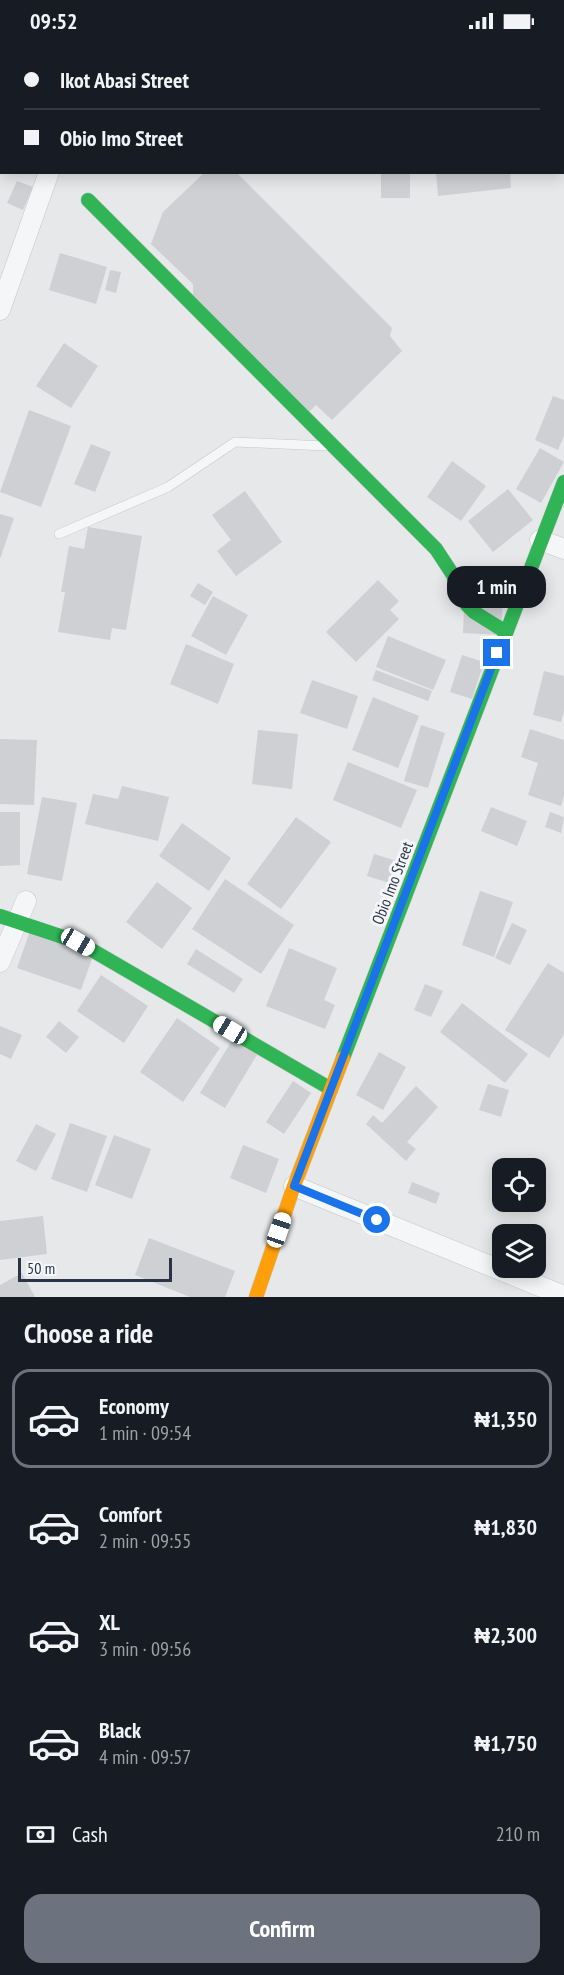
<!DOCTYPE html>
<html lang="en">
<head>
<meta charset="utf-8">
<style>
	:root { --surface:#171b24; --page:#20242c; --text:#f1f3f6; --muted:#9ea1a6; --line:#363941; --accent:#6c737f }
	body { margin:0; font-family:"PT Sans Narrow",sans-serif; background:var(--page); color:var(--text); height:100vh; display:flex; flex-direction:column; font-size:22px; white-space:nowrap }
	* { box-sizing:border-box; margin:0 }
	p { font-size:20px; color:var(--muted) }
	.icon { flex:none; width:33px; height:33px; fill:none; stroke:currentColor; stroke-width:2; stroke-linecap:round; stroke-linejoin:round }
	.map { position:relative; height:1255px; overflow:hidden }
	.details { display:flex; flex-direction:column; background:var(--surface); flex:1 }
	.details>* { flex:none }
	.guide { position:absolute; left:0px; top:0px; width:564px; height:132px; box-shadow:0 3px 15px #0003; display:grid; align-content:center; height:132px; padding:0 24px; background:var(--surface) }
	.fabs { position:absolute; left:492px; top:1116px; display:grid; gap:12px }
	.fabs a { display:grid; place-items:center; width:54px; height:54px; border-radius:12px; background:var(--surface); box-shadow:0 3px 15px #0003; font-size:30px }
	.scale { position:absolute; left:18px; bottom:15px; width:154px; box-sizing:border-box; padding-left:6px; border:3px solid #2b3445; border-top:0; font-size:16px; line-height:21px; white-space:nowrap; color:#2b3445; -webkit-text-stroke:4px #f4f6f9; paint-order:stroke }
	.end { position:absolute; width:27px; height:27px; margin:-14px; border:8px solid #1a73e8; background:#fff; box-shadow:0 0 0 3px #fff }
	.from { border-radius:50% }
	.bubble { position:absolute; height:42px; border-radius:18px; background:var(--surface); box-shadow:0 3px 15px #0003; font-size:20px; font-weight:700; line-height:42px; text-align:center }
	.car { position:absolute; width:18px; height:36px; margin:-18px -9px; border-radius:8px; box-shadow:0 0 4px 2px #0007; background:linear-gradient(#fff 24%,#345 0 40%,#fff 0 76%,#345 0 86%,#fff 0) }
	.guide b { display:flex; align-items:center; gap:21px; height:57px; font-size:22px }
	.guide b+b { border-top:2px solid var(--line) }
	.guide i { width:15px; height:15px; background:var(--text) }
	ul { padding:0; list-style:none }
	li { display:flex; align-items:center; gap:18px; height:99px; margin:0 12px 9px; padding:0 12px; border:3px solid transparent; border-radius:18px }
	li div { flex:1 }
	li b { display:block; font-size:22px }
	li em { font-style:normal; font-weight:700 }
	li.on { border-color:var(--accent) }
	li>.icon { width:54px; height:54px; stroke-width:1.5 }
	h2 { padding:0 24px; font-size:27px; line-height:72px }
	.pay { display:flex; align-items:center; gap:15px; height:66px; padding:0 24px; font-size:22px }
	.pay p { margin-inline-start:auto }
	.button { display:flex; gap:12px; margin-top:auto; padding:12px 24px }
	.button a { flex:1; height:69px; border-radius:18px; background:var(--accent); color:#fff; font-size:24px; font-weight:700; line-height:69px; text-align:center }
	.status { display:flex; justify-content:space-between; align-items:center; height:42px; padding:0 30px; background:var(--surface); direction:ltr }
	.status svg { height:16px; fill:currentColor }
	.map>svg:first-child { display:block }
	.building { fill:#ced0d3 }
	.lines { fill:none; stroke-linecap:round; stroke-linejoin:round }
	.lane-casing { stroke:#c4c6c8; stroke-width:10 }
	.street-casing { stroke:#c4c6c8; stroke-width:21 }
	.fast-casing { stroke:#c4c6c8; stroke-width:15 }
	.slow-casing { stroke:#c4c6c8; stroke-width:15 }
	.lane { stroke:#f5f6f7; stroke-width:9 }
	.street { stroke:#f5f6f7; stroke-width:20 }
	.fast { stroke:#30b455; stroke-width:14 }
	.slow { stroke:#ff9f0a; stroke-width:14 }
	.route { stroke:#1a73e8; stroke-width:8 }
	.labels { text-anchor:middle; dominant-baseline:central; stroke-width:6; stroke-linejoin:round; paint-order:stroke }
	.street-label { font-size:16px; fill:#2b3445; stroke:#f4f6f9 }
</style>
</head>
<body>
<div class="status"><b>09:52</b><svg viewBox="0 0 49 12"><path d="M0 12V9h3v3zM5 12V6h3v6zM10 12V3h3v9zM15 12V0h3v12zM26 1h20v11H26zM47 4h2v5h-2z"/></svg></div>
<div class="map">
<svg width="564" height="1255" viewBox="0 0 564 1255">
	<rect width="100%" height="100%" fill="#e6e8ea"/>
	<path class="building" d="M205,130H236L392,286L390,294L402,309L332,378L316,363L307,372L193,254V242L151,202L163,170Z
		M381,130H410V156H381Z
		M436,130H510L511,146L438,154Z
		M17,139L33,145L23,168L7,161Z
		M60,211L107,225L96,262L49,248Z
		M110,228L121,230L116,251L105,248Z
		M64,301L98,324L71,366L36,344Z
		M553,354L564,358V394L558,408L535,398Z
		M29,368L71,384L41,465L0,450Z
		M91,402L111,410L95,450L74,442Z
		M540,406L564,420L541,461L516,447Z
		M452,419L486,444L461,479L427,455Z
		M508,447L533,478L493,510L468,479Z
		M245,449L282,500L236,534L217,509L231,498L212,473Z
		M0,472L14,476L0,517Z
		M88,485L142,494L126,588L112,586L110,598L58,590L65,550H61L69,504L84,507Z
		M378,538L399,559L390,568L399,577L356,620L326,590Z
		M198,541L213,550L205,563L190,554Z
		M213,554L248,573L226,613L191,594Z
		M478,555L503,556L501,593L463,591L464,566Z
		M388,594L446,618L433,648L376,625Z
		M186,602L234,622L218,662L170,642Z
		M462,613L484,620L472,657L450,650Z
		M376,628L432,649L428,659L372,638Z
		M544,629L564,634V669L561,680L533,673Z
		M312,638L358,654L347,687L300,671Z
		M373,655L419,674L398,726L352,708Z
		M421,683L445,691L428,746L404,739Z
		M530,687L564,698V753L561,764L528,753L538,721L521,715Z
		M258,688L298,692L292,747L252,742Z
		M0,697L37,698L34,763L0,762Z
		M348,720L417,748L401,786L333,758Z
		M122,744L169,755L158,799L85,782L93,752L118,757Z
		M42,755L77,761L62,839L27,832Z
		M491,765L527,779L517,804L481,789Z
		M0,770H20V823L0,824Z
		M550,770L564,775L561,791L545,785Z
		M296,775L331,800L281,867L247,842Z
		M182,781L231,816L209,849L159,814Z
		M374,812L403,821L396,843L367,834Z
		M225,837L294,883L261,932L192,887Z
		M157,840L192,866L162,907L126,880Z
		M480,849L513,860L494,915L462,903Z
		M512,881L527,888L510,923L495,916Z
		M30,889L94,911L81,948L17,926Z
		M289,906L337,926L324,958L335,963L325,987L266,964Z
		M196,907L243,937L234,951L187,922Z
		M548,921L564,931V992L549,1016L505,988Z
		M101,933L148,964L124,1001L77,969Z
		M425,942L443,949L431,975L414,968Z
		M462,961L528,1012L505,1041L440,990Z
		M177,976L220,1006L183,1060L140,1030Z
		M59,979L79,995L66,1011L46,995Z
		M0,984L22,993L11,1017L0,1012Z
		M234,995L258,1011L225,1066L200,1051Z
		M379,1010L406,1025L383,1068L356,1053Z
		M293,1039L311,1051L284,1092L266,1080Z
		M488,1042L509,1048L501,1075L479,1068Z
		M416,1044L438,1065L407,1100L416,1107L406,1119L366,1082L373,1073L382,1081Z
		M70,1081L107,1094L87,1150L51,1137Z
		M36,1082L56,1092L36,1129L16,1119Z
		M114,1093L151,1107L132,1157L95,1143Z
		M243,1103L279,1117L266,1151L230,1136Z
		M412,1140L440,1151L436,1162L408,1151Z
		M43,1174L47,1212L0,1218V1179Z
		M149,1196L235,1229L225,1255H190L135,1233Z
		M22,1231L35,1255H0V1243Z"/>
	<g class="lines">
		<g class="lane-casing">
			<path id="lane" d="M59,492L168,445L235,400L326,404"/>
		</g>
		<g class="street-casing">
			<path id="street" d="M92,2L93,0
				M0,268L49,130
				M540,498L564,507
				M0,920L26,859
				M294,1144L564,1254"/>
		</g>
		<g class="fast-casing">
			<path id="fast" d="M88,158L436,507L453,533L467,563L474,570L506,590
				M0,874L78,900L331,1047
				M343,1016L564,440"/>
		</g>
		<g class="slow-casing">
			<path id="slow" d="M256,1255L294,1144L343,1016"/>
		</g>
		<use href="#lane" class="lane"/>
		<use href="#street" class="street"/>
		<use href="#fast" class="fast"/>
		<use href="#slow" class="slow"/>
	</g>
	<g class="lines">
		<path class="route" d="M377,1178L294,1144L497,611"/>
	</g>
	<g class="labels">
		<g class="street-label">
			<text transform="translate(392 841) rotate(-69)">Obio Imo Street</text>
		</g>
	</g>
</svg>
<div class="fabs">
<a><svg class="icon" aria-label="locate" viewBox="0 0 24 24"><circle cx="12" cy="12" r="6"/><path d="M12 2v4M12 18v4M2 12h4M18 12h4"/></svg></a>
<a><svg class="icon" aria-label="layers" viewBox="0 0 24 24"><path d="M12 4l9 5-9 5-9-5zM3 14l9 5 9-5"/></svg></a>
</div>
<div class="scale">50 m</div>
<i class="end from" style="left:377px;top:1178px"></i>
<i class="end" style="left:497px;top:611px"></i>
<div class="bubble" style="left:447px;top:524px;width:99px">1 min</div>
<i class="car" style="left:78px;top:900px;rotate:120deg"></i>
<i class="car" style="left:230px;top:988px;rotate:301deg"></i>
<i class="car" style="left:279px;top:1188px;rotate:19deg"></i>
<div class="guide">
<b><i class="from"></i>Ikot Abasi Street</b>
<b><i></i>Obio Imo Street</b>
</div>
</div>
<section class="details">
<h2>Choose a ride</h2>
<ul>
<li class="on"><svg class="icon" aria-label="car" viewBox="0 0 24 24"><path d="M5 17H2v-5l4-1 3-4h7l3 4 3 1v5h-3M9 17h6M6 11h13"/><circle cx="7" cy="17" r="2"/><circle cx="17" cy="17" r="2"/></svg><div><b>Economy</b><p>1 min · 09:54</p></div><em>₦1,350</em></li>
<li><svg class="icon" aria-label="car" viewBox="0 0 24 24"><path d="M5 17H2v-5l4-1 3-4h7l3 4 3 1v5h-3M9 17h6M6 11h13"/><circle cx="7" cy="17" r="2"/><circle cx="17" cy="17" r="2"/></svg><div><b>Comfort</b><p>2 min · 09:55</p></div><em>₦1,830</em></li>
<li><svg class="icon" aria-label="car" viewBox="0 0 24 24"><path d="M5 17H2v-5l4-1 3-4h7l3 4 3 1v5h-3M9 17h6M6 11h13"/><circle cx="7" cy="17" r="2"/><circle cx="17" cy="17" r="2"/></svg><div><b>XL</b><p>3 min · 09:56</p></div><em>₦2,300</em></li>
<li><svg class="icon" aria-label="car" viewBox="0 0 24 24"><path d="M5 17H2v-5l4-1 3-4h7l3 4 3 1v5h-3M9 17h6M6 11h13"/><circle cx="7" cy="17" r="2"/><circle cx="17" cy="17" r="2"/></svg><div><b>Black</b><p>4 min · 09:57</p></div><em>₦1,750</em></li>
</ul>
<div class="pay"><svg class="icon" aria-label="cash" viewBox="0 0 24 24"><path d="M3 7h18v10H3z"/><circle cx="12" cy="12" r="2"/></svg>Cash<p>210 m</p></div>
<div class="button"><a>Confirm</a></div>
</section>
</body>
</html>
